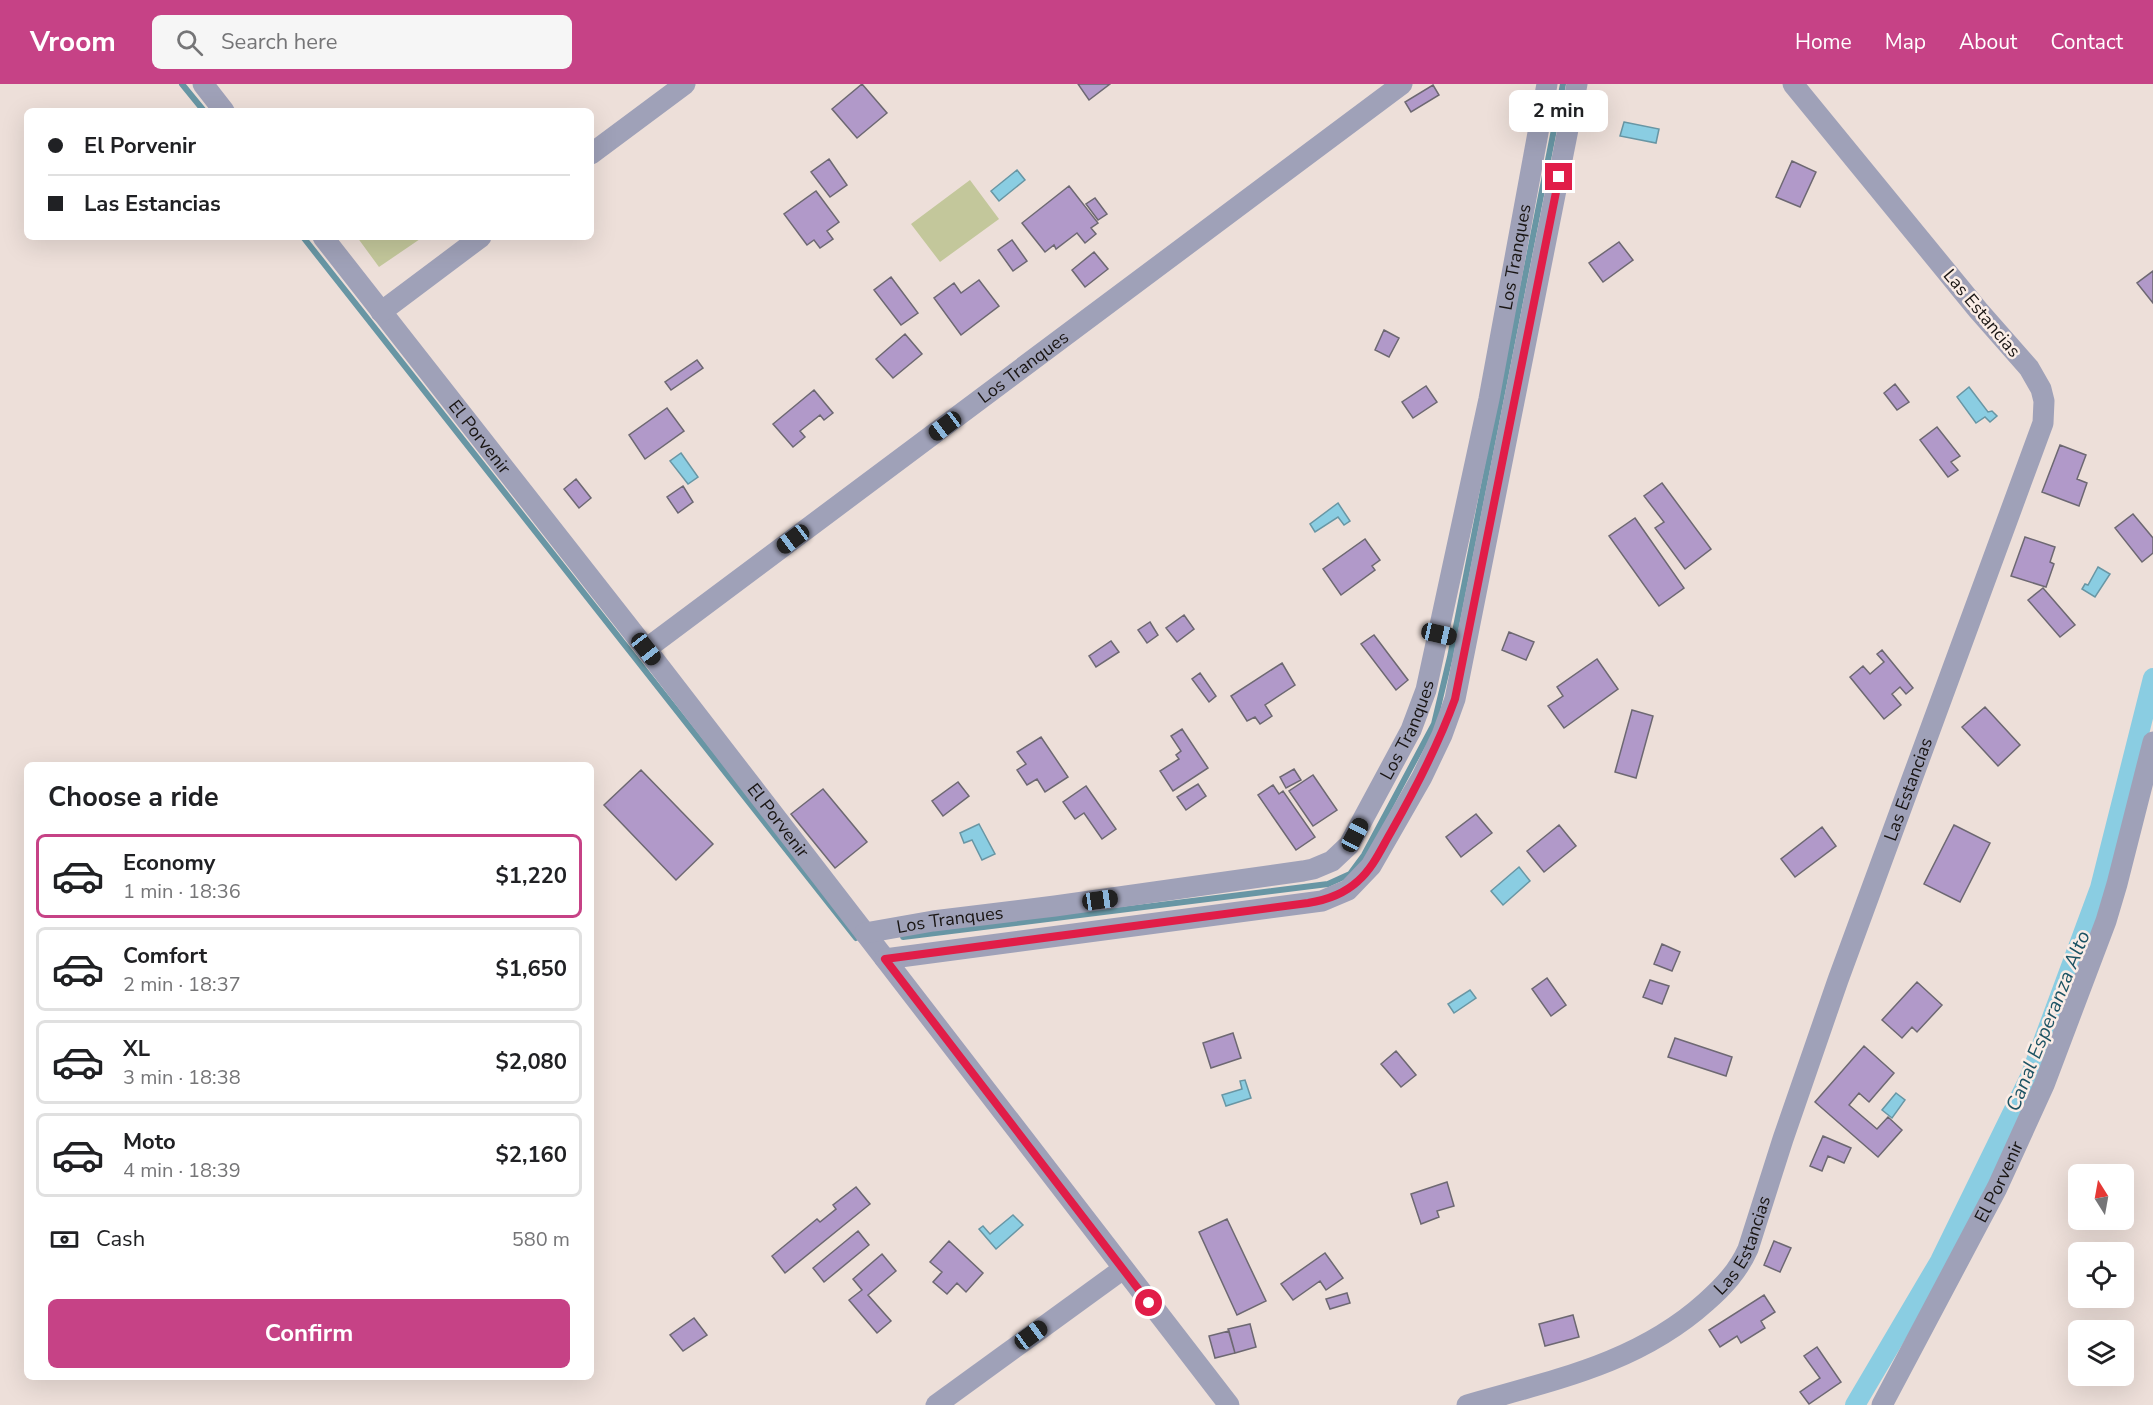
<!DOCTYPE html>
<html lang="en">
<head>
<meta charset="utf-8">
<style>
	:root { --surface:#fff; --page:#f6f6f6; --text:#202124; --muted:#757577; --line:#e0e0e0; --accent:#c64286 }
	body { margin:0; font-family:"Nunito Sans",sans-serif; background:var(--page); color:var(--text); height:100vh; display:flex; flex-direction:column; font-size:22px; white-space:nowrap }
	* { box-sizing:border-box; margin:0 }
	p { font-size:20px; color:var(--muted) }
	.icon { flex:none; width:33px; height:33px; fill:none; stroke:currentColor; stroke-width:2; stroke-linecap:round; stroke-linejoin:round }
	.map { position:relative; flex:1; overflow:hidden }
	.drawer { position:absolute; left:24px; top:678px; width:570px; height:618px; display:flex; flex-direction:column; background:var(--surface); border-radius:9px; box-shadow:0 6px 24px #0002 }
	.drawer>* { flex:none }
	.banner { position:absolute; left:24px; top:24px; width:570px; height:132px; border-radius:9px; box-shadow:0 6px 24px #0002; display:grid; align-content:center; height:132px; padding:0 24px; background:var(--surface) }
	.needle { width:39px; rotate:349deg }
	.controls { position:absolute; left:2068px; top:1080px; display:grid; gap:12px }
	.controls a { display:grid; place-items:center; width:66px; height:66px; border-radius:9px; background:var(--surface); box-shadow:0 6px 24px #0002; font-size:30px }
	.end { position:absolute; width:27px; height:27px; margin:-14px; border:8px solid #e11d48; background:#fff; box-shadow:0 0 0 3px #fff }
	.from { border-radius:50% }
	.bubble { position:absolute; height:42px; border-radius:9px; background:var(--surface); box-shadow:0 6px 24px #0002; font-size:20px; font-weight:700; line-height:42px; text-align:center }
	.car { position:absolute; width:18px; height:36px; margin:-18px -9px; border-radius:8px; box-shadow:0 0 4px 2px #0007; background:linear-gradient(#222 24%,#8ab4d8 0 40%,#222 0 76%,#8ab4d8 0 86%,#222 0) }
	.banner b { display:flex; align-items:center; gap:21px; height:57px; font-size:22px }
	.banner b+b { border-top:2px solid var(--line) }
	.banner i { width:15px; height:15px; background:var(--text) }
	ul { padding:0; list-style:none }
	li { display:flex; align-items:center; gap:18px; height:84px; margin:0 12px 9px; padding:0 12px; border:3px solid var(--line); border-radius:9px }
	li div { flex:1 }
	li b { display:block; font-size:22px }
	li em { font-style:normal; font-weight:700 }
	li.active { border-color:var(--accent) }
	li>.icon { width:54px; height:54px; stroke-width:1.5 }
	h2 { padding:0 24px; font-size:27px; line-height:72px }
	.pay { display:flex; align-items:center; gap:15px; height:66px; padding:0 24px; font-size:22px }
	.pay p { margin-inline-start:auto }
	.cta { display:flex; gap:12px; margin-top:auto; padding:12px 24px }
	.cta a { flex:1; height:69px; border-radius:9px; background:var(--accent); color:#fff; font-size:24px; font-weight:700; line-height:69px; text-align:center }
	header { display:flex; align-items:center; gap:36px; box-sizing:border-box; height:84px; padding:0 30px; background:var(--accent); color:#fff }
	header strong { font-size:28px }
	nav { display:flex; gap:33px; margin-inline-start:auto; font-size:21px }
	.search { width:420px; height:54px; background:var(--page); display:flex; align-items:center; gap:15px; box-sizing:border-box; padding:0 21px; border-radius:9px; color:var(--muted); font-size:22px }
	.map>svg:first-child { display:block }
	.green { fill:#c3c79b }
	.water { fill:#8acde2; stroke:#6896a4; stroke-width:1.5 }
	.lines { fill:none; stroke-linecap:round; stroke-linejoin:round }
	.stream { stroke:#6896a4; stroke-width:6 }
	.canal { stroke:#8acde2; stroke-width:20 }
	.building { fill:#b199c9; stroke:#6d6872; stroke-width:1.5 }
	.street { stroke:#9fa1b8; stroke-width:21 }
	.route { stroke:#e11d48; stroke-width:8 }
	.labels { text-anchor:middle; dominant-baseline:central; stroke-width:5; stroke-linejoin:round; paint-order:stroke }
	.street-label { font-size:18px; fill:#191513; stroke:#fbede6 }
	.water-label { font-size:20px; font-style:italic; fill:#1c5363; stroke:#fbede6 }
</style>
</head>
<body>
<header>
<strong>Vroom</strong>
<div class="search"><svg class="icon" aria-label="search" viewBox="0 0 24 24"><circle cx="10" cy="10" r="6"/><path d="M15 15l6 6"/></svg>Search here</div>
<nav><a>Home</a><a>Map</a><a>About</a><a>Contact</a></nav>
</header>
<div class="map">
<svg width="2153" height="1321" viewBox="0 0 2153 1321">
	<rect width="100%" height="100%" fill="#eddfd9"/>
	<path class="green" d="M970,96L999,135L940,178L911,140Z
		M357,153H423L379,183Z"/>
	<path class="water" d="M1624,38L1659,45L1656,59L1620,52Z
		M1017,86L1025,96L999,117L991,107Z
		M1969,303L1988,328L1992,327L1997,332L1990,338L1985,333L1976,339L1957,313Z
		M681,369L698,393L688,400L670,377Z
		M1338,419L1350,437L1344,441L1338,433L1315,448L1310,440Z
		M2098,483L2110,490L2095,513L2082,505L2085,500L2088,501Z
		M979,740L995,770L982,776L972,756L964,759L960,749Z
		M1519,783L1530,797L1503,821L1491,807Z
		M1470,906L1476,914L1454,929L1448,920Z
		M1245,996L1251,1014L1226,1022L1222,1011L1242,1005L1240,997Z
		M1896,1009L1905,1016L1892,1034L1882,1026Z
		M1013,1131L1023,1141L996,1165L979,1145L983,1142L990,1150Z"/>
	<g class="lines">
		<path class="stream" d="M182,0L204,27
			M303,153L856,854
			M903,853L1328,800L1350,790L1364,771L1434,640L1450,573L1563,0"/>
		<path class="canal" d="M1855,1321L1940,1177L2030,993L2100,804L2153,594"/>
	</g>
	<path class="building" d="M862,0L887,29L857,54L832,25Z
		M1078,0H1110L1089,16Z
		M1433,1L1439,11L1411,28L1405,18Z
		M1588,15L1600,17L1596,43L1584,41Z
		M829,75L847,101L830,113L811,88Z
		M1792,77L1816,88L1800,123L1776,113Z
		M1069,102L1098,139L1091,144L1096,150L1085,159L1077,149L1056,165L1054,161L1045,168L1022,139Z
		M816,107L839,138L827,147L833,155L820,164L814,156L807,161L784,130Z
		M1095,114L1107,130L1098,136L1086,120Z
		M1012,156L1027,177L1013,187L998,166Z
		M1619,158L1633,176L1603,198L1589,179Z
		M1094,168L1108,185L1085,203L1072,186Z
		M2153,187V219L2137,199Z
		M891,193L918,229L901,241L874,206Z
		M979,196L999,222L961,251L934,214L954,199L961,209Z
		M1384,246L1399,254L1389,273L1375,266Z
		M905,250L922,270L893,294L876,275Z
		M697,276L703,284L671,306L665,298Z
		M1895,300L1909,318L1897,326L1884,309Z
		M1426,302L1437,318L1413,334L1402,318Z
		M814,306L833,329L824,336L820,331L800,347L805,353L793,363L773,340Z
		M667,324L684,347L645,375L629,351Z
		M1937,343L1960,372L1951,378L1958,386L1948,393L1920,356Z
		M2060,361L2086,371L2077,395L2087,399L2079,422L2042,408Z
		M576,395L591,414L579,424L564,405Z
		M1662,399L1711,465L1685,485L1655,444L1664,438L1644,412Z
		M683,402L693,418L678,429L667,413Z
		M2133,430L2153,454V469L2142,478L2115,444Z
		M1635,434L1684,504L1659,522L1609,452Z
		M2025,453L2055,463L2050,478L2054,480L2046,503L2011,492Z
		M1365,455L1380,476L1372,482L1375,486L1341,511L1323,485Z
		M2043,504L2075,541L2060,553L2028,516Z
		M1184,531L1194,545L1177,558L1166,544Z
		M1150,538L1158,551L1147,559L1138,546Z
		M1509,548L1534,558L1526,576L1502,566Z
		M1374,551L1408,596L1396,606L1361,560Z
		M1111,557L1119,568L1096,583L1089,572Z
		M1882,566L1913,604L1906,610L1900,603L1892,610L1901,621L1884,635L1850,593L1863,582L1870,590L1884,578L1877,570Z
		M1597,575L1618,605L1564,644L1548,622L1563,612L1557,603Z
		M1282,579L1295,601L1265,621L1272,632L1260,640L1255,633L1247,637L1231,612Z
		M1200,589L1216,612L1209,618L1192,595Z
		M1985,623L2020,661L1998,682L1962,643Z
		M1632,626L1653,632L1636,694L1615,688Z
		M1182,645L1208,684L1173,707L1160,687L1179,675L1176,671L1181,667L1171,652Z
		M1041,653L1068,693L1045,708L1037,695L1027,701L1017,686L1026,680L1017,668Z
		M1294,685L1301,696L1286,704L1280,693Z
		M641,686L713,760L676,796L604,721Z
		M1313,691L1337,726L1313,742L1289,707Z
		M958,698L969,712L943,732L932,717Z
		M1198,700L1206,712L1186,726L1177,713Z
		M1273,701L1279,710L1283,707L1315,753L1296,766L1258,711Z
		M1086,702L1116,745L1102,755L1084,729L1075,735L1063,718Z
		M823,705L867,758L835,784L791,730Z
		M1476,730L1492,749L1461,773L1446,753Z
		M1559,741L1576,762L1544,788L1527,767Z
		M1954,741L1990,759L1960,818L1924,800Z
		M1822,743L1836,762L1795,793L1781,775Z
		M1662,860L1680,868L1672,887L1654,880Z
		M1547,894L1566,921L1551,932L1532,905Z
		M1650,896L1669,902L1662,920L1643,913Z
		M1917,898L1942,921L1917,948L1912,943L1902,954L1882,936Z
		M1233,949L1241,974L1211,984L1203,959Z
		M1675,954L1732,973L1726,992L1668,973Z
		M1864,962L1894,989L1869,1018L1859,1009L1849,1021L1877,1045L1888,1033L1902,1046L1878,1073L1815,1018Z
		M1396,967L1416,991L1401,1003L1381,980Z
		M1823,1052L1851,1064L1844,1079L1828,1072L1822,1087L1810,1082Z
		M1447,1098L1454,1122L1437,1127L1439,1133L1421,1140L1411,1110Z
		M856,1103L870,1120L785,1189L772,1172L817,1135L820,1138L836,1125L833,1121Z
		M1227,1135L1266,1217L1237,1231L1199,1148Z
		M858,1147L869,1161L824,1198L813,1184Z
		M949,1157L983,1189L966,1208L957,1199L947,1210L933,1198L942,1188L930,1178Z
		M1774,1157L1791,1164L1780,1188L1764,1181Z
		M1325,1169L1343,1194L1326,1206L1320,1197L1293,1216L1281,1200Z
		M882,1170L896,1187L868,1211L891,1237L877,1249L849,1216L862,1206L853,1195Z
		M1347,1209L1350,1219L1330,1225L1326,1215Z
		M1764,1211L1775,1228L1761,1237L1765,1244L1741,1259L1737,1252L1720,1263L1709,1246Z
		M1573,1231L1579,1253L1545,1262L1539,1240Z
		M694,1234L707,1251L683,1267L670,1251Z
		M1250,1240L1256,1263L1235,1269L1228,1245Z
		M1229,1247L1235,1269L1215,1274L1209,1252Z
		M1817,1263L1841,1298L1809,1320L1800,1308L1820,1294L1804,1272Z"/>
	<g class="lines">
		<g class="street">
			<path d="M203,0L224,27"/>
			<path d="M591,70L685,0"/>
			<path id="s1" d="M323,153L646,565L1229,1321"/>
			<path d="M381,228L481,153"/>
			<path id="s2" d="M646,565L1402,0"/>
			<path id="s3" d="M865,849L933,837L1055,822L1303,787L1313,785L1332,777L1349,761L1411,646L1426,606L1489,315L1547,0"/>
			<path d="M885,875L1322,817L1348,806L1371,782L1422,693L1442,651L1455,615L1577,0"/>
			<path d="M936,1321L1123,1185"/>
			<path id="s4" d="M1467,1321C1553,1296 1637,1280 1706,1218C1724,1202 1738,1187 1748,1165L1783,1055L1838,896L2043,339L2044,317L2041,305L2029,284L1978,226L1793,0"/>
			<path id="s5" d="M1882,1321L1997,1104L2044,1001L2106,837L2117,800L2153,658"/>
		</g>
	</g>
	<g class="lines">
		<path class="route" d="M1149,1219L885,875L1308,819C1327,816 1344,810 1358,797C1373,784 1381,765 1391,748C1416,704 1438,662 1455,615L1559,93"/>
	</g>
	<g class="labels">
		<g class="street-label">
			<text stroke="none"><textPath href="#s3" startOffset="1112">Los Tranques</textPath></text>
			<text transform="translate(1982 229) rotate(50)">Las Estancias</text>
			<text stroke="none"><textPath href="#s2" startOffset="471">Los Tranques</textPath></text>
			<text stroke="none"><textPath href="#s1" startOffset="254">El Porvenir</textPath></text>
			<text stroke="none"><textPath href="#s3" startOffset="626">Los Tranques</textPath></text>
			<text stroke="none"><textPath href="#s4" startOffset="818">Las Estancias</textPath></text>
			<text stroke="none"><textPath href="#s1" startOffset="740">El Porvenir</textPath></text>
			<text stroke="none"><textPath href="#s3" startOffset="86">Los Tranques</textPath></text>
			<text stroke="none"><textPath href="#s5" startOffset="252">El Porvenir</textPath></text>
			<text stroke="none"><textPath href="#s4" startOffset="332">Las Estancias</textPath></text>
		</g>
		<g class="water-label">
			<text transform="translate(2048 937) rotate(-68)">Canal Esperanza Alto</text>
		</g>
	</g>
</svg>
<div class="controls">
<a><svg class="needle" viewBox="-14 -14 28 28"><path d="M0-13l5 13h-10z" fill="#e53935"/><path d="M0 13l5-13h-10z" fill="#757577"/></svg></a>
<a><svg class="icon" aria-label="locate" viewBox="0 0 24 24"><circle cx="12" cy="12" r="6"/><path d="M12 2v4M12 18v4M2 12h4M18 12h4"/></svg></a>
<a><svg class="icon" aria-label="layers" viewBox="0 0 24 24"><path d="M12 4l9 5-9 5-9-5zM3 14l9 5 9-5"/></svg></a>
</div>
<i class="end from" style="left:1149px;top:1219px"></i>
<i class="end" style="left:1559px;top:93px"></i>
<div class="bubble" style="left:1509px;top:6px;width:99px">2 min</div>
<i class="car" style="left:945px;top:342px;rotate:233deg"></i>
<i class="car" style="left:793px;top:455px;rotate:233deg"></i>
<i class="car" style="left:1439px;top:550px;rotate:103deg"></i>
<i class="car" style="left:646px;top:565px;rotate:142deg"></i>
<i class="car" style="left:1355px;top:751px;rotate:28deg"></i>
<i class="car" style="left:1100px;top:816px;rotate:82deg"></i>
<i class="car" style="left:1031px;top:1251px;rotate:54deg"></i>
<div class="banner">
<b><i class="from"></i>El Porvenir</b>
<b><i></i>Las Estancias</b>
</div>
<section class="drawer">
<h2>Choose a ride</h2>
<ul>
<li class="active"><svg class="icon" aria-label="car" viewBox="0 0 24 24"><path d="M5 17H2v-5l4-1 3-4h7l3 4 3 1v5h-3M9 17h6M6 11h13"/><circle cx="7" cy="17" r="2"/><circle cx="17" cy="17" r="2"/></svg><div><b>Economy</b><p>1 min · 18:36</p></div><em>$1,220</em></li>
<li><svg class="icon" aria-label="car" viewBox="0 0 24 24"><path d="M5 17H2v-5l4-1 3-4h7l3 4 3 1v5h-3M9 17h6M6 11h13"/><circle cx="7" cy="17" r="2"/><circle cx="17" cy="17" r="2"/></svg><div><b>Comfort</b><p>2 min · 18:37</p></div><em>$1,650</em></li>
<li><svg class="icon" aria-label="car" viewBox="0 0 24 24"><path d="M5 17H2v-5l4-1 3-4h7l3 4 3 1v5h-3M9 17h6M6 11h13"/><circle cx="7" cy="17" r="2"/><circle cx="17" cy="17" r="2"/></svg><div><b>XL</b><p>3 min · 18:38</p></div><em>$2,080</em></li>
<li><svg class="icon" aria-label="car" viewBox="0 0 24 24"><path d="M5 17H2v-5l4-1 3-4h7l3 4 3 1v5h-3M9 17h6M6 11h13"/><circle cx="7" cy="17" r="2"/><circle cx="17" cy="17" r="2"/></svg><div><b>Moto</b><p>4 min · 18:39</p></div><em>$2,160</em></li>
</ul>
<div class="pay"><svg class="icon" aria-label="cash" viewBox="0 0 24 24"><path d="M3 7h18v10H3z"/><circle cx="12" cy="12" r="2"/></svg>Cash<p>580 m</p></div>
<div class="cta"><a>Confirm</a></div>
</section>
</div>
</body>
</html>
